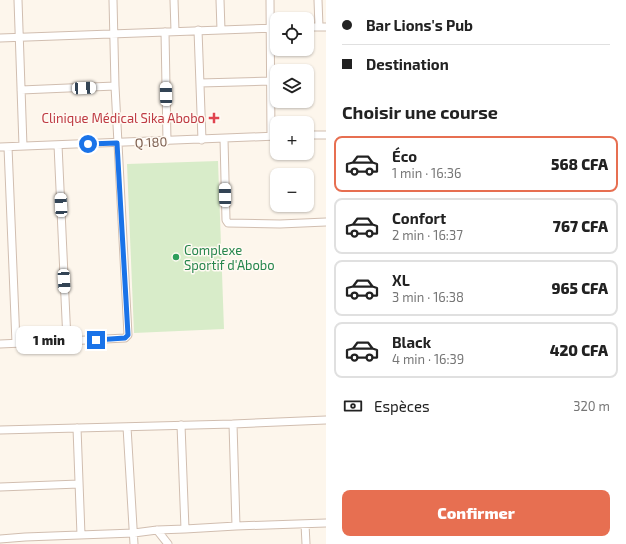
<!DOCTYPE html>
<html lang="fr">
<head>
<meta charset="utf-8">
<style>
	:root { --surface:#fff; --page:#f2f2f2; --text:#222; --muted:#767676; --line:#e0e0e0; --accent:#e76f51 }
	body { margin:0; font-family:"Exo 2",sans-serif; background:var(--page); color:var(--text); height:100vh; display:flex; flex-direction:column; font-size:15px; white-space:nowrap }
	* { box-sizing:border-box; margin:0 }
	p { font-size:13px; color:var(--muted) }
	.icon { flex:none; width:22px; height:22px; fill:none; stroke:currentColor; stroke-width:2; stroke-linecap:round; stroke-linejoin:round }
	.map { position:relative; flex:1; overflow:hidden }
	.panel { display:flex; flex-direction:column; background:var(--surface); width:300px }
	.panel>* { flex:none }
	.guide { display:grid; align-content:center; height:88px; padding:0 16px; background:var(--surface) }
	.buttons { position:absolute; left:270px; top:12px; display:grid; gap:8px }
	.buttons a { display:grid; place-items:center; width:44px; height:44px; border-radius:8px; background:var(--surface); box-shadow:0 1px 3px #0004; font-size:20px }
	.end { position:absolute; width:18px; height:18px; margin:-9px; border:5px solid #1a73e8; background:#fff; box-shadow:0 0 0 2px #fff }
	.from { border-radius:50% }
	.bubble { position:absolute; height:28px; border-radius:8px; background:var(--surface); box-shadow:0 1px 3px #0004; font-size:13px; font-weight:800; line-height:28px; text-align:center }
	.car { position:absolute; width:12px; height:24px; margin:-12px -6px; border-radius:5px; box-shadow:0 0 3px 1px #0007; background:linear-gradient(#fff 24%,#345 0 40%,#fff 0 76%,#345 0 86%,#fff 0) }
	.guide b { display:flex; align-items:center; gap:14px; height:38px; font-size:15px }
	.guide b+b { border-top:1px solid var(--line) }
	.guide i { width:10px; height:10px; background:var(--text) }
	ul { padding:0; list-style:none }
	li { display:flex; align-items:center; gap:12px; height:56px; margin:0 8px 6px; padding:0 8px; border:2px solid var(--line); border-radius:8px }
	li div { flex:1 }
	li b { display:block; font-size:15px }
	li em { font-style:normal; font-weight:800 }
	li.current { border-color:var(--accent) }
	li>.icon { width:36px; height:36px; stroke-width:1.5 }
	h2 { padding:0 16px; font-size:18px; line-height:48px }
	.pay { display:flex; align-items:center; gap:10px; height:44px; padding:0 16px; font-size:15px }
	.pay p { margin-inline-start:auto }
	.button { display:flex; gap:8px; margin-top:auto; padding:8px 16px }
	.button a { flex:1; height:46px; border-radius:8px; background:var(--accent); color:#fff; font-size:16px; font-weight:800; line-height:46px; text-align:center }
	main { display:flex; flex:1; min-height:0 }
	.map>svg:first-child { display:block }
	.green { fill:#d8ecc9 }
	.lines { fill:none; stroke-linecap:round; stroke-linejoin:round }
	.minor-casing { stroke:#d1beb0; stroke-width:9 }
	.minor { stroke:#fff; stroke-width:7 }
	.route { stroke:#1a73e8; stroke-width:5 }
	.health-dot { fill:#e0444e; stroke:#fffaf3; stroke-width:1.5 }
	.leisure-dot { fill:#2e9e5b; stroke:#fffaf3; stroke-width:1.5 }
	.labels { text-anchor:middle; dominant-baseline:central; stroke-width:3; stroke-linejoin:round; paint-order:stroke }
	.health-label { font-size:13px; fill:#be3a42; stroke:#fffaf3; text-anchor:end }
	.street-label { font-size:13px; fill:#7a5c4d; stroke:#fffaf3 }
	.leisure-label { font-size:13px; fill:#27864d; stroke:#fffaf3; text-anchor:start }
</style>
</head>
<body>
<main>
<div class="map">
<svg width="326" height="544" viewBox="0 0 326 544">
	<rect width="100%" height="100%" fill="#fdf6ec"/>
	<path class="green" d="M218,161L224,329L134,333L127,164Z"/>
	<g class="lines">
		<g class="minor-casing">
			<path id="minor" d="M18,0L23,146
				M174,0L175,31
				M220,0L221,30
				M270,0L271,136
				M318,0L319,27
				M307,27H326
				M198,30L202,140
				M165,32L167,141
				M0,38L277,28
				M200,83L270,81
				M21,90L115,86
				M307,135H326
				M224,139L226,220L228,223L280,224L326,222
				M58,145L67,341
				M0,147L277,136
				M8,147L16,343
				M0,344L67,341L125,338L128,335L115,86L113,0
				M233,424L236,526
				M181,425L185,529
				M127,427L134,544
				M77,428L81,535
				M0,430L233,424L326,420
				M0,487L79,484
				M305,524L306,544
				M157,530L168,544
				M0,539L25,537L134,533L157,530L185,529L236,526L326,523"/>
		</g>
		<use href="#minor" class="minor"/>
	</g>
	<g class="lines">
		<path class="route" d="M88,144L117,143L128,335L125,338L96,340"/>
	</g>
	<path class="health-dot" d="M212 112h4v4h4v4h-4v4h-4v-4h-4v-4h4z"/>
	<circle class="leisure-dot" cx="176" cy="257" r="4"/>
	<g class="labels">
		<g class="health-label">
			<text x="205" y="118">Clinique Médical Sika Abobo</text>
		</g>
		<g class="street-label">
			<text transform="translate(151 142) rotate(-3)">Q 180</text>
		</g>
		<g class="leisure-label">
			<text x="184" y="250">Complexe<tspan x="184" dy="15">Sportif d'Abobo</tspan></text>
		</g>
	</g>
</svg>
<div class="buttons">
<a><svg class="icon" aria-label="locate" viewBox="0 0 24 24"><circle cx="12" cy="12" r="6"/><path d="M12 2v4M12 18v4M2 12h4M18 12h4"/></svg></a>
<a><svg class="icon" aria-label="layers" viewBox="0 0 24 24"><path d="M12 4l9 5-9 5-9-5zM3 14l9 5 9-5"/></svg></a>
<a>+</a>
<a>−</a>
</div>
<i class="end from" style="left:88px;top:144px"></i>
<i class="end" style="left:96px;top:340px"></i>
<div class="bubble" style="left:16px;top:326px;width:66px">1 min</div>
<i class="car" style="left:84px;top:88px;rotate:87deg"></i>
<i class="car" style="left:166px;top:94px;rotate:359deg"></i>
<i class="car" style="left:225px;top:195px;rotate:359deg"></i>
<i class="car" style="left:61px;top:205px;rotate:357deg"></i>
<i class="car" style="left:64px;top:281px;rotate:177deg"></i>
</div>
<section class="panel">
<div class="guide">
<b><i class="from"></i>Bar Lions's Pub</b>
<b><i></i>Destination</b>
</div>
<h2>Choisir une course</h2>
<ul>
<li class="current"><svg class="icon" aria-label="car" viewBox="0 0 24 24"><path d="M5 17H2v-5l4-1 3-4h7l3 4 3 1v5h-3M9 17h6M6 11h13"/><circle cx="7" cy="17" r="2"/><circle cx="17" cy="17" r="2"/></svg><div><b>Éco</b><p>1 min · 16:36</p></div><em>568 CFA</em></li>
<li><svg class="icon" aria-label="car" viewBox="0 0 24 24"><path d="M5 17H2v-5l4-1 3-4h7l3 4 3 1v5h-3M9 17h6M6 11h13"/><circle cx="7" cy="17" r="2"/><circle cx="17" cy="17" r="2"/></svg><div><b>Confort</b><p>2 min · 16:37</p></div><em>767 CFA</em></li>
<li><svg class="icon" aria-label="car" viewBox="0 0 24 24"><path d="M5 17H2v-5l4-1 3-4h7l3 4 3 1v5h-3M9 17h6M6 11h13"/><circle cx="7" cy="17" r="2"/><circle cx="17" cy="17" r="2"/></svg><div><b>XL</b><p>3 min · 16:38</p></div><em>965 CFA</em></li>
<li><svg class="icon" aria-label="car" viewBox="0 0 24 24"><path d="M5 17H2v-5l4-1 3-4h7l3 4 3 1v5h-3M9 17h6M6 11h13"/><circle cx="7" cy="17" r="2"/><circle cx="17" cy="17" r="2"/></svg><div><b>Black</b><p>4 min · 16:39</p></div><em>420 CFA</em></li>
</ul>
<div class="pay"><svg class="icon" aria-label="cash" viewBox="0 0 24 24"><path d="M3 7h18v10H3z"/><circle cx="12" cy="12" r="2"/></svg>Espèces<p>320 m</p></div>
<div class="button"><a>Confirmer</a></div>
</section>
</main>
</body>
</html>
